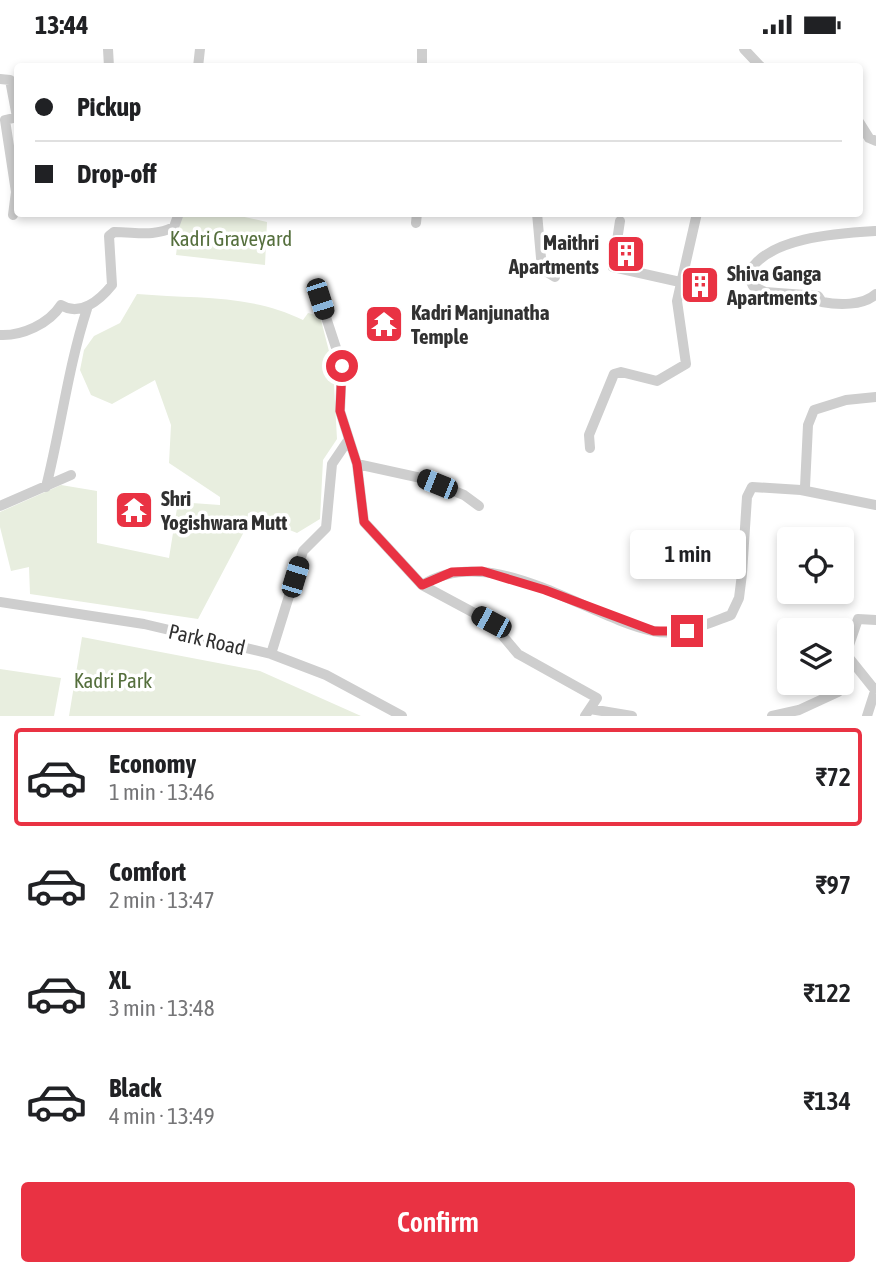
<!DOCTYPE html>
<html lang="en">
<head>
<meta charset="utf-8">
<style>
	:root { --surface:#fff; --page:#f2f2f2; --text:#202124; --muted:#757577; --line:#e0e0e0; --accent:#e93243 }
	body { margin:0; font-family:"Asap Condensed",sans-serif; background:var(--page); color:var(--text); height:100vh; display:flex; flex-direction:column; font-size:26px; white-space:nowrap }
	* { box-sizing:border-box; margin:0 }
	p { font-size:23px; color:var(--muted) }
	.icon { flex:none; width:38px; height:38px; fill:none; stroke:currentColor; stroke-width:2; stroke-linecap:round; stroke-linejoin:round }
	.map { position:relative; height:667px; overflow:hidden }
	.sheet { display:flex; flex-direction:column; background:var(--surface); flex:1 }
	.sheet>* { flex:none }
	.banner { position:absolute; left:14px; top:14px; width:849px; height:154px; border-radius:7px; box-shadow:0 4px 10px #0003; display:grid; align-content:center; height:154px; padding:0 21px; background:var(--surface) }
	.fabs { position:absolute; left:777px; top:478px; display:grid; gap:14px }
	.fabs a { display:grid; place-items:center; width:77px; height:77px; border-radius:7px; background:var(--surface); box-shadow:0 4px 10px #0003; font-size:35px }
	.end { position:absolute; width:32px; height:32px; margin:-16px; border:9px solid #e93243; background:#fff; box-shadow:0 0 0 4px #fff }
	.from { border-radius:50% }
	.bubble { position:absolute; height:49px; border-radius:7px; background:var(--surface); box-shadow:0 4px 10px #0003; font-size:23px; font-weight:600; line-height:49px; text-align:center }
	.car { position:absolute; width:21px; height:42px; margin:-21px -10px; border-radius:9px; box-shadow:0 0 5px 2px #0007; background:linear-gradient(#222 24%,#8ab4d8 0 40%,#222 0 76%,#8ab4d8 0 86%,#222 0) }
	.banner b { display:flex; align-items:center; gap:24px; height:66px; font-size:26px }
	.banner b+b { border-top:2px solid var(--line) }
	.banner i { width:18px; height:18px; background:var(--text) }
	ul { padding:12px 0 0; list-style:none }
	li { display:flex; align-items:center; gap:21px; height:98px; margin:0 14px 10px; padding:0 7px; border:4px solid transparent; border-radius:7px }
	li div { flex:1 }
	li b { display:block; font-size:26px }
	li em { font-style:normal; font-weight:600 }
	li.on { border-color:var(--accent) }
	li>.icon { width:63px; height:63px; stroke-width:1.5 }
	.primary-button { display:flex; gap:14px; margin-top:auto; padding:14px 21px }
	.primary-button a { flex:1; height:80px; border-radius:7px; background:var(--accent); color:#fff; font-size:28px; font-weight:600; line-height:80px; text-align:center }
	.status { display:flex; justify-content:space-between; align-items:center; height:49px; padding:0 35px; background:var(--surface); direction:ltr }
	.status svg { height:19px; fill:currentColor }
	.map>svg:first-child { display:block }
	.green { fill:#e8eedf }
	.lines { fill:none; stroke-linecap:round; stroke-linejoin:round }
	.minor { stroke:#cecece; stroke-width:10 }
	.route { stroke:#e93243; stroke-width:9 }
	.labels { text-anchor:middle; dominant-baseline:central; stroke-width:7; stroke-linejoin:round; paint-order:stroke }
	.park-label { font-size:21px; fill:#556f3d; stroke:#fff }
	.poi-label { font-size:21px; font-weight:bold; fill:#313131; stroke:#fff; text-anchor:start }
	.street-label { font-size:21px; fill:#313131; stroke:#fff }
</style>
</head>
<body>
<div class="status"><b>13:44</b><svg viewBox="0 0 49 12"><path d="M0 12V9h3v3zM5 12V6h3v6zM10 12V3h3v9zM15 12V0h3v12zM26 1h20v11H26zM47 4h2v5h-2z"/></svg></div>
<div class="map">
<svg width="876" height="667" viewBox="0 0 876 667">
	<rect width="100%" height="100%" fill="#fff"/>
	<path class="green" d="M181,165H231L267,173L265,216L176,206Z
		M137,245C194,250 251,245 303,271L308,264L320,267L333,318L337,390L323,411L320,470L297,484L248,464L247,477L198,570L30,545L29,518L11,522L0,478V463L61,436L97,442V494L169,509L178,453L220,456V448L169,414L171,376L155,331L112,355L91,346L80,321L84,301L94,287L120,274Z
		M82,588L260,622L361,667H69Z
		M0,620L61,629L54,667H0Z"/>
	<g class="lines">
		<path class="minor" d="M108,0L109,18
			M744,0L761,18
			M198,18L200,0
			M422,18V0
			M0,30L10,31L17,68
			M859,73L869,89L876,92
			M537,164L542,220L555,228
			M13,166L16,143L5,71L18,68
			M620,172L613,218L680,233
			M416,174L417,164
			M876,182C841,184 764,188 748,226L753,237L765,243L818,247L822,253C838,256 863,257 876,245
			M320,250L342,317L340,362L357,415L421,429L464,446L479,457
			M0,286C22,287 49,275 61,256C80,268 100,251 112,236L109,187L114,183C137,183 153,188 174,178L179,164
			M590,399L589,386L614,325L621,323L657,332L686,315L677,252L697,164
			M357,415L364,473L422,536L491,573L518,605L597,649L585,667
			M46,438C61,379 68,318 87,260
			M801,441L876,456
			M0,457L71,426
			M422,536C492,492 584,567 653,582C680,588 707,575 731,566L739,549L742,525L747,448L752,438L801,441L805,438L808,376L814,361L846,351L876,348
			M0,553L144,575L271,605L326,626L402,667
			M271,605L303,502L326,479L332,415L349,390
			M874,640L846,605L858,570L876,571
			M590,660L632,667
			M772,667L799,661L838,643
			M867,667L876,639"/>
	</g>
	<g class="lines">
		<path class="route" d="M342,317L340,362L357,415L364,473L422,536L452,523L482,522L545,541L654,582H687"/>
	</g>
	<defs>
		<g id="building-square" transform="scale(2.0125)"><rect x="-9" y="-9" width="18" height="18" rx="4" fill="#e93243" stroke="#fff"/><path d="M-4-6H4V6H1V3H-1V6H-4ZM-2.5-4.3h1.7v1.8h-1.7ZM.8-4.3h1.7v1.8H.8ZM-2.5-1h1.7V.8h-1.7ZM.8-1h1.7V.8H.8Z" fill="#fff"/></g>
		<g id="temple-square" transform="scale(2.0125)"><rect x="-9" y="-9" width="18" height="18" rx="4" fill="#e93243" stroke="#fff"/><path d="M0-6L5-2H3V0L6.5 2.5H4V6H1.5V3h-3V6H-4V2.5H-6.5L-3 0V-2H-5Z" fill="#fff"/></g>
	</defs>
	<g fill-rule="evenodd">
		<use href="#building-square" x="626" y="205"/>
		<use href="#building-square" x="700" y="236"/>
		<use href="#temple-square" x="384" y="275"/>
		<use href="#temple-square" x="134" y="461"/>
	</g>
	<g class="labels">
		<g class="park-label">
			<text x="231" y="189">Kadri Graveyard</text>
			<text x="113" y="631">Kadri Park</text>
		</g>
		<g class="poi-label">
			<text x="599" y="193" text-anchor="end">Maithri<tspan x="599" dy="24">Apartments</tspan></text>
			<text x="727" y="224">Shiva Ganga<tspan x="727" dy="24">Apartments</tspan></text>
			<text x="411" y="263">Kadri Manjunatha<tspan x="411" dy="24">Temple</tspan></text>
			<text x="161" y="449">Shri<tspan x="161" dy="24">Yogishwara Mutt</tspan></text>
		</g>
		<g class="street-label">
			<text transform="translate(207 590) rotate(13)">Park Road</text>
		</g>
	</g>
</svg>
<div class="fabs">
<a><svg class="icon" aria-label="locate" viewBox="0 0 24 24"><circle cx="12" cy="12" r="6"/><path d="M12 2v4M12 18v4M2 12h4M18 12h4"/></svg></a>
<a><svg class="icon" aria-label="layers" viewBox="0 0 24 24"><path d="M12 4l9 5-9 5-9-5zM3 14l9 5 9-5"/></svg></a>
</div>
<i class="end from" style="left:342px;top:317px"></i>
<i class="end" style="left:687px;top:582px"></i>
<div class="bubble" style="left:630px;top:481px;width:116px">1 min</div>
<i class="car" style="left:320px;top:250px;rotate:162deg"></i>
<i class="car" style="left:437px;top:435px;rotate:292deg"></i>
<i class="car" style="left:295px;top:528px;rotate:17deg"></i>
<i class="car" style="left:491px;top:573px;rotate:298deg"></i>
<div class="banner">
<b><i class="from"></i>Pickup</b>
<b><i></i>Drop-off</b>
</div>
</div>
<section class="sheet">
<ul>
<li class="on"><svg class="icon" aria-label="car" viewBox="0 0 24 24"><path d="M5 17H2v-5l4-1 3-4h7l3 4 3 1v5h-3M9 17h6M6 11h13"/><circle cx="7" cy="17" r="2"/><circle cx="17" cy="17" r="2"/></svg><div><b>Economy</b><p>1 min · 13:46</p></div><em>₹72</em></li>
<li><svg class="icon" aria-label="car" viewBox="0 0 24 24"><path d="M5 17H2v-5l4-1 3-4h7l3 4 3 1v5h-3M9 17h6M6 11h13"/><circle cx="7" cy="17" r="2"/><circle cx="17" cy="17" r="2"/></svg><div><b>Comfort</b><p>2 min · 13:47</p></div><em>₹97</em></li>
<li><svg class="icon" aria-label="car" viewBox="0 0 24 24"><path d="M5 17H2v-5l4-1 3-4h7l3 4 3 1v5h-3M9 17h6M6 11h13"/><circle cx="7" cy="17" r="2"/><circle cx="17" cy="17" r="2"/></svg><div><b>XL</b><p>3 min · 13:48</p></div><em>₹122</em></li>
<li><svg class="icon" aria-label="car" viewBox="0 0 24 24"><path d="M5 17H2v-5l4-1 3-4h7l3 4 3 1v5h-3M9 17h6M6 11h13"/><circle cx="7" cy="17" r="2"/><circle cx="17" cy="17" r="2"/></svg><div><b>Black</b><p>4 min · 13:49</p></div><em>₹134</em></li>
</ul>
<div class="primary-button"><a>Confirm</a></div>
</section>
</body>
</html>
